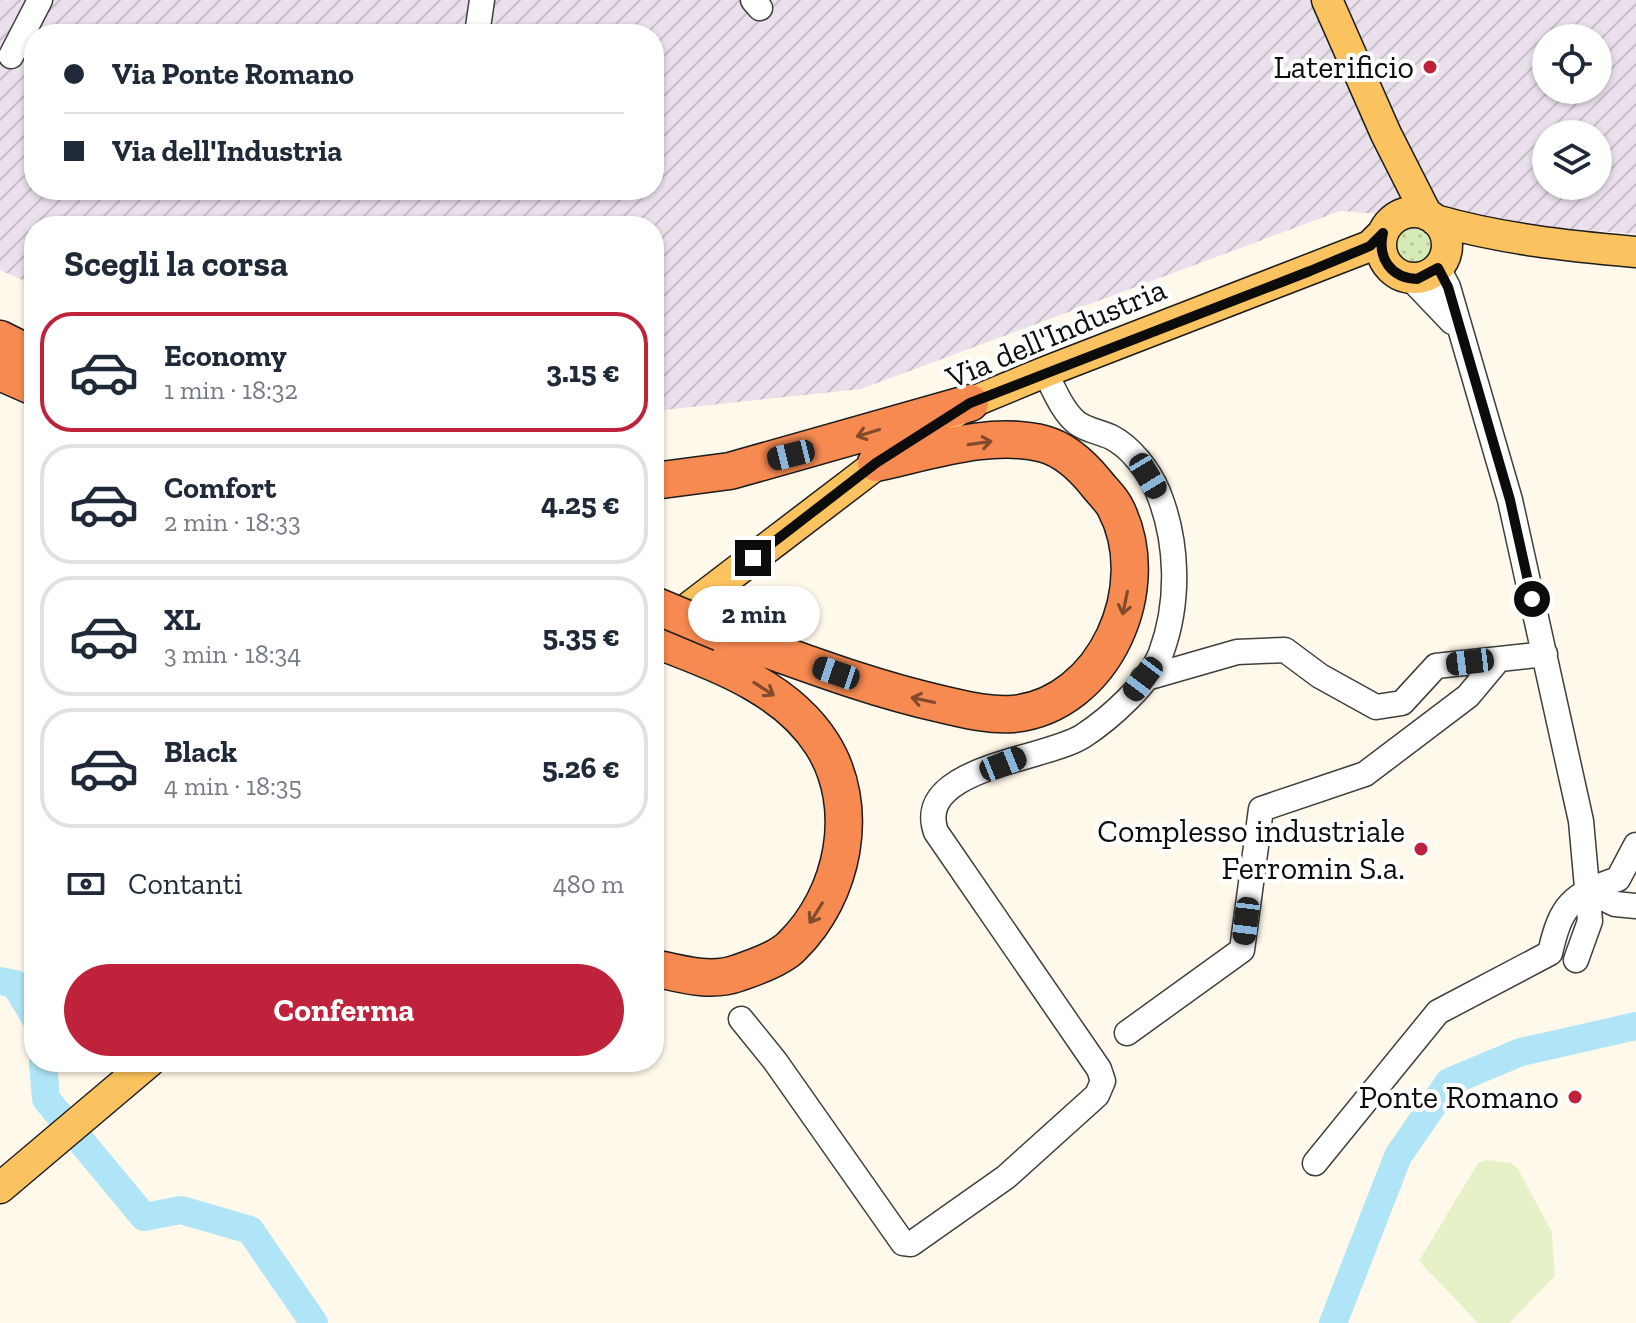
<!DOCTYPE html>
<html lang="it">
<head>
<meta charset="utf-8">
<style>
	:root { --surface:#fff; --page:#f2f2f3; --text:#1f2937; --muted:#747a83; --line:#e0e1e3; --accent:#bf223b }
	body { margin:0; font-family:"Zilla Slab",serif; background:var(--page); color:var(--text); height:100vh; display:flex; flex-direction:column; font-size:30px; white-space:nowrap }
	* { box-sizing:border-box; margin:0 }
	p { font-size:26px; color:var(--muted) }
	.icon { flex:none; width:44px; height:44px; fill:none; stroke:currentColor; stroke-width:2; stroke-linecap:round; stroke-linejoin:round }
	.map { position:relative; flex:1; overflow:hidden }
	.sheet { position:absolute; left:24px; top:216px; width:640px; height:856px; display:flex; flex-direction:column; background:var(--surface); border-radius:32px; box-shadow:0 2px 6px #0004 }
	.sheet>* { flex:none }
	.guide { position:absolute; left:24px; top:24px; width:640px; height:176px; border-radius:32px; box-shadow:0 2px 6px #0004; display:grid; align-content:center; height:176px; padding:0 40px; background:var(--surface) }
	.controls { position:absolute; left:1532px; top:24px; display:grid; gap:16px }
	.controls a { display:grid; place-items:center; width:80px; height:80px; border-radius:50%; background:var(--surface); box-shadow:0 2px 6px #0004; font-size:40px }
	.end { position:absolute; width:36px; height:36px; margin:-18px; border:10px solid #0c0c0c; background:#fff; box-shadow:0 0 0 4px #fff }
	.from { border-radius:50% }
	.bubble { position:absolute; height:56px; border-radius:28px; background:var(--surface); box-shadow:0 2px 6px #0004; font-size:26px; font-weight:800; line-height:56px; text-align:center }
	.car { position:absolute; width:24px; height:48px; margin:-24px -12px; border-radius:10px; box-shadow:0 0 6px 2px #0007; background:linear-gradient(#222 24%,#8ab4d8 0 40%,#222 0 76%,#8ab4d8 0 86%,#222 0) }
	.guide b { display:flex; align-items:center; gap:28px; height:76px; font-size:30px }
	.guide b+b { border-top:2px solid var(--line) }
	.guide i { width:20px; height:20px; background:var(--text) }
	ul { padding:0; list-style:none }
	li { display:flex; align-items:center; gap:24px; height:120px; margin:0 16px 12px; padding:0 24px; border:4px solid var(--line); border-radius:32px }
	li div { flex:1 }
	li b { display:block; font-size:30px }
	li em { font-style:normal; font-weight:800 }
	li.selected { border-color:var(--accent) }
	li>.icon { width:72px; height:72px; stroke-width:1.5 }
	h2 { padding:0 40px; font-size:36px; line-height:96px }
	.pay { display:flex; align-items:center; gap:20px; height:88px; padding:0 40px; font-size:30px }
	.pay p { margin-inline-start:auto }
	.action { display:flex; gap:16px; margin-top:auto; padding:16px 40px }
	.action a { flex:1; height:92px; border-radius:48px; background:var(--accent); color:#fff; font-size:32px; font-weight:800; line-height:92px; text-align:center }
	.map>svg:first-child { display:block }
	.industrial { fill:url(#industrial-furrows); fill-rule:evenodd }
	.grass { fill:url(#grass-dots) }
	.pitch { fill:#e7f1c7 }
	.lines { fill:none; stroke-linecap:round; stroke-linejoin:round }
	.river { stroke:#afe5f7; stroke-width:28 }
	.minor-casing { stroke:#3f3f3f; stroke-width:27 }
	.major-casing { stroke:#1d1d1d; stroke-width:33 }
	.highway-casing { stroke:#1d1d1d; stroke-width:39 }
	.minor { stroke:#fff; stroke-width:24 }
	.major { stroke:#fbc35f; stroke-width:30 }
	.highway { stroke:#f78a51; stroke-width:36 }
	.highway-bridge-casing { stroke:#1d1d1d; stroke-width:39; stroke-linecap:butt }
	.highway-bridge { stroke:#f78a51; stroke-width:36 }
	.oneway { stroke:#824b2e }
	.route { stroke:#0c0c0c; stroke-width:10 }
	.poi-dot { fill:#bf223b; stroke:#fff; stroke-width:3 }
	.labels { text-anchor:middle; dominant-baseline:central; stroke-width:8; stroke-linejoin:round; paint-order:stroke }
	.poi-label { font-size:32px; fill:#0c0c0c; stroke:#fff; text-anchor:end }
	.street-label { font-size:32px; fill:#0c0c0c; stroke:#fff }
</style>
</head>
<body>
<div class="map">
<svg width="1636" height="1323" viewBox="0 0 1636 1323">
	<defs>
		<pattern id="industrial-furrows" width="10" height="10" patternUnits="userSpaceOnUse" patternTransform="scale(2)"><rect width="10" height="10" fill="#e9e0eb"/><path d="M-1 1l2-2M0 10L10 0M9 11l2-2" fill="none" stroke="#c7bfc8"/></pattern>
		<pattern id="grass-dots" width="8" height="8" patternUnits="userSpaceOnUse" patternTransform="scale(2)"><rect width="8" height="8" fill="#d6eab5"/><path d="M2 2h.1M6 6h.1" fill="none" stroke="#b6c89a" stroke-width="1.8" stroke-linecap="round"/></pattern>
	</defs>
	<rect width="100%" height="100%" fill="#fff9eb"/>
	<path class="industrial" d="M0,0H1636V234L1340,211L861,389L654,411V226H34V285L0,270ZM34,34H654V190H34ZM1546,38H1598V90H1546ZM1546,134H1598V186H1546Z"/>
	<path class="grass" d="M1390 246a26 26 0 1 1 52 0a26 26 0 1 1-52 0Z"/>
	<path class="pitch" d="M1487,1160L1511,1163L1518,1169L1552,1232L1555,1276L1509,1323H1478L1419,1261L1478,1163Z"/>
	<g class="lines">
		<path class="river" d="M0,981L15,984L34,1016
			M43,1062L46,1099L144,1217L181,1210L250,1230L314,1323
			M1333,1323L1398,1156L1449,1082L1521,1052L1636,1026"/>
		<g class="minor-casing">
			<path id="minor" d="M753,0L760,8
				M477,34L482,0
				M11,56L40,0
				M1438,268L1448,287L1510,500L1581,821L1590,921L1576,960
				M1410,278L1452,322
				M1143,679L1237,652L1285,650L1320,676L1376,707L1402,703L1436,666L1545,654
				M1586,890L1615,904L1636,906
				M741,1019L775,1061L903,1243L911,1244L1006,1177L1097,1095L1103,1081L1099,1069L936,832C913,767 1046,760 1083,736C1109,719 1150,683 1161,653C1180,602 1178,541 1158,492C1149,471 1131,447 1111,437C1100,432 1086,430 1077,423C1062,411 1054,389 1045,372
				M1127,1033L1242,950L1261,809L1365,774L1468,696L1499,659
				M1315,1163L1438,1012L1550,953C1561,905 1571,895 1618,879L1636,845"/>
		</g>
		<g class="major-casing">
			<path id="major" d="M1327,0L1386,134L1427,215
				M1381 245a33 33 0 1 1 66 0a33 33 0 1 1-66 0Z
				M1435,220C1502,239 1567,246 1636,252
				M952,414L970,403L1045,372L1370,246L1383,233
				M662,628L894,451
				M0,1188L149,1062"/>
		</g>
		<g class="highway-casing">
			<path id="highway" d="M0,339L34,356
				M0,372L34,387
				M654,481L730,471L970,403
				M721,633C793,658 865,687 941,704C963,709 989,716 1013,714C1105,705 1157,586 1115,507C1111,499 1102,491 1096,483C1083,467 1066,450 1044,444C991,430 928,452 876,463
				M654,639C715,663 785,686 822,744C862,807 844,895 792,946C781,958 753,968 738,973C711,983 681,974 654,968"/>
		</g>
		<use href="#minor" class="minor"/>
		<use href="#major" class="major"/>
		<use href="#highway" class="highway"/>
		<g class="highway-bridge-casing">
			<path id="highway-bridge" d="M654,605L721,633"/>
		</g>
		<use href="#highway-bridge" class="highway-bridge"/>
	</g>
	<defs><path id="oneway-shaft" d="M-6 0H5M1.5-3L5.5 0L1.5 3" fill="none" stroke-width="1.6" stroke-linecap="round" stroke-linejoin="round" transform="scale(2)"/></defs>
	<g class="oneway">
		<use href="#oneway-shaft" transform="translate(868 433) rotate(163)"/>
		<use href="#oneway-shaft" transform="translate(980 443) rotate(-8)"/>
		<use href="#oneway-shaft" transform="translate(1125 603) rotate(102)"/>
		<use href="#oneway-shaft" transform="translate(764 689) rotate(33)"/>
		<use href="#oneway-shaft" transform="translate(923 700) rotate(-168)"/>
		<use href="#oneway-shaft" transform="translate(816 913) rotate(122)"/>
	</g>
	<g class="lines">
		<path class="route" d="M753,558L876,463L970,403L1310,271L1370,246L1383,233C1377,258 1391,278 1417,279L1438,268L1448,287L1510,500L1532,599"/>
	</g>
	<g class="poi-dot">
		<circle cx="1430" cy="67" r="8"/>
		<circle cx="1421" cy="849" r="8"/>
		<circle cx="1575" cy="1097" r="8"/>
	</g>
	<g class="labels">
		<g class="poi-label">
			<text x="1414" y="67">Laterificio</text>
			<text x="1405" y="831">Complesso industriale<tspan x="1405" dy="37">Ferromin S.a.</tspan></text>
			<text x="1559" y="1097">Ponte Romano</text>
		</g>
		<g class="street-label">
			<text transform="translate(1056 333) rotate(-23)">Via dell'Industria</text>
		</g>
	</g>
</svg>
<div class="controls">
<a><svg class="icon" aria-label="locate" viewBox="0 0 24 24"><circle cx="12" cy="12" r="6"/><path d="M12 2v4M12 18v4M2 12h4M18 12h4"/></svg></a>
<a><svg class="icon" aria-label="layers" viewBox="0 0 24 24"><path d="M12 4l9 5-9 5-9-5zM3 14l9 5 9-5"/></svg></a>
</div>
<i class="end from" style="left:1532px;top:599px"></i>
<i class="end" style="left:753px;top:558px"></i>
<div class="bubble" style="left:688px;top:586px;width:132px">2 min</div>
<i class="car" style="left:791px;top:455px;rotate:256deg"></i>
<i class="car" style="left:1148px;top:476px;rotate:149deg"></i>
<i class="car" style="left:1470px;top:662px;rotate:263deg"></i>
<i class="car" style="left:836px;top:673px;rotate:289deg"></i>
<i class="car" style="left:1143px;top:679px;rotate:217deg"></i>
<i class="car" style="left:1003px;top:764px;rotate:68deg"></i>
<i class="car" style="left:1246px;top:921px;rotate:187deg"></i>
<div class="guide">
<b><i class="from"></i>Via Ponte Romano</b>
<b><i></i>Via dell'Industria</b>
</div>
<section class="sheet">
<h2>Scegli la corsa</h2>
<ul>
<li class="selected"><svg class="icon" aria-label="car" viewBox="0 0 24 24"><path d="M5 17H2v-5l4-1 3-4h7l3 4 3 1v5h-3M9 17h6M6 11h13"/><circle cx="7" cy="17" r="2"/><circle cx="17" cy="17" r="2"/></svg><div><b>Economy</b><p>1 min · 18:32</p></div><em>3.15 €</em></li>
<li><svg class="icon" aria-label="car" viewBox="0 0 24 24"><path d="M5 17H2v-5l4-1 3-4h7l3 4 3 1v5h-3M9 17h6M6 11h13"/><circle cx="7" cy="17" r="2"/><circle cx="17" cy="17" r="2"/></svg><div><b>Comfort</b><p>2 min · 18:33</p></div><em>4.25 €</em></li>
<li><svg class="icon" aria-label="car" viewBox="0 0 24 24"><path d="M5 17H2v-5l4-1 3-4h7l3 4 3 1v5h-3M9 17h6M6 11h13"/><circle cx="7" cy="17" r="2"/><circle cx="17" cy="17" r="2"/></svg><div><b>XL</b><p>3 min · 18:34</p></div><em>5.35 €</em></li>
<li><svg class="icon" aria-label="car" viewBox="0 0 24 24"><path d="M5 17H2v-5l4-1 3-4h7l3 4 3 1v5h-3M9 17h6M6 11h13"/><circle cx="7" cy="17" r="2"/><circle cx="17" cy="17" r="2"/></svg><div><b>Black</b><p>4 min · 18:35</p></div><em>5.26 €</em></li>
</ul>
<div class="pay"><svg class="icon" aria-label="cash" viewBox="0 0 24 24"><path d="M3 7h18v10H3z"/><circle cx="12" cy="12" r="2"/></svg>Contanti<p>480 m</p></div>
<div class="action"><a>Conferma</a></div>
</section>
</div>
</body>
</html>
